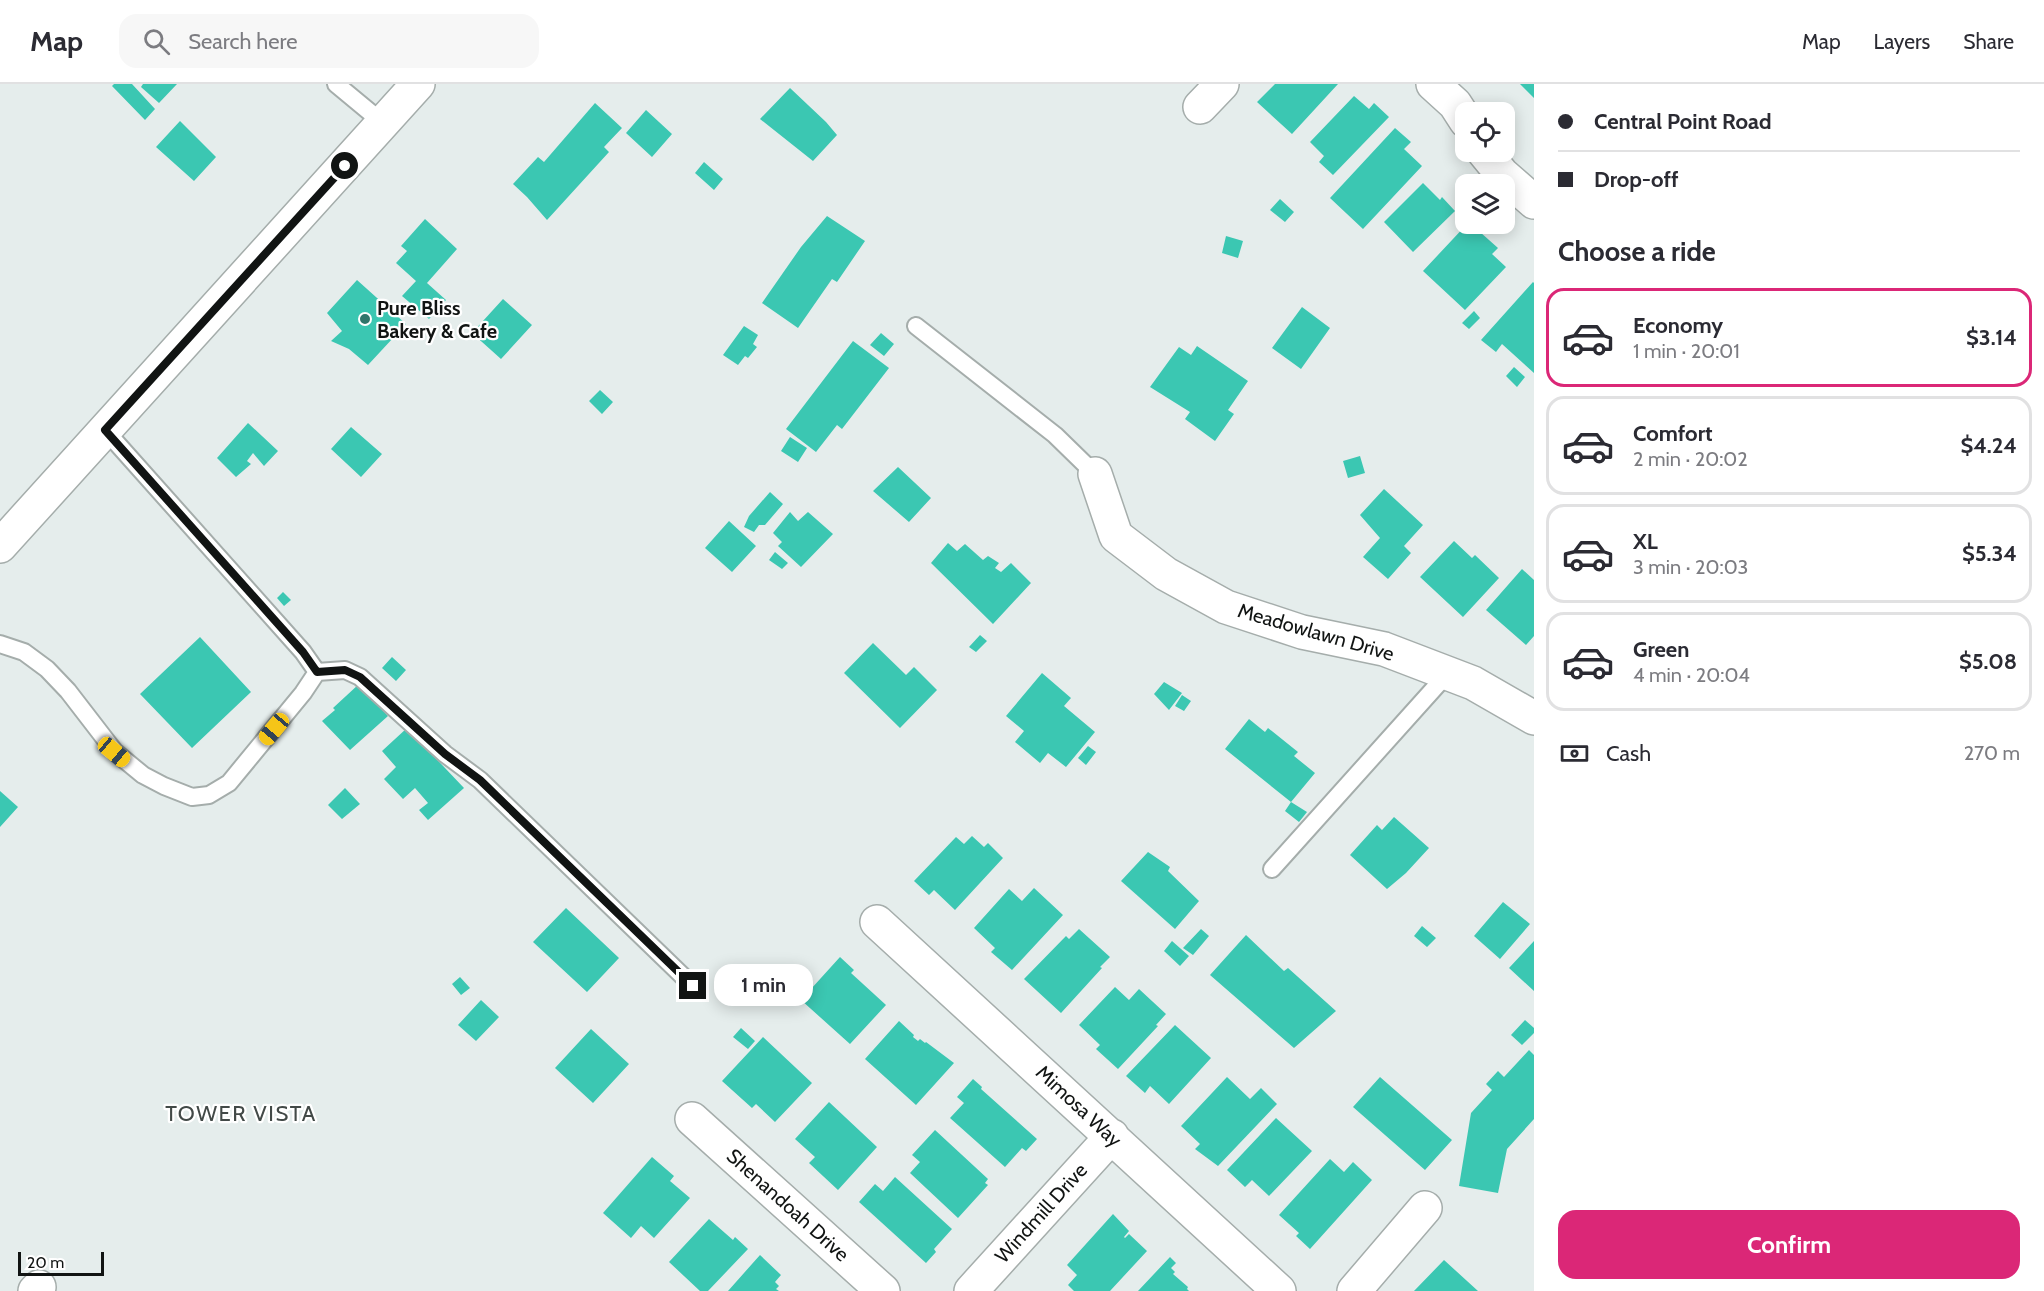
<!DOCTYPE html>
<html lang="en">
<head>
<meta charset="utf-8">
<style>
	:root { --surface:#fff; --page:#f7f7f7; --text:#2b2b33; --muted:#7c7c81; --line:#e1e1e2; --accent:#db2777 }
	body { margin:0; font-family:Cabin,sans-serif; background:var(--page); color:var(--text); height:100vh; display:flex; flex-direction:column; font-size:22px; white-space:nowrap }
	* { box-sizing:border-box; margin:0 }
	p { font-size:20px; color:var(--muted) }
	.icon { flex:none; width:33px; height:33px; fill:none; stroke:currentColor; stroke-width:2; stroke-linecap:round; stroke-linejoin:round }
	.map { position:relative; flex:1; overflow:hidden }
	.side { display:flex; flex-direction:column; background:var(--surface); width:510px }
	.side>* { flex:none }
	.guide { display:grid; align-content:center; height:132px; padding:0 24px; background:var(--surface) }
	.buttons { position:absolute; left:1455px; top:18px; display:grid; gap:12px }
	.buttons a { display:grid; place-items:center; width:60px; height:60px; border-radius:12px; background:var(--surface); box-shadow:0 3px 15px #0003; font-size:30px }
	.scale { position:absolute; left:18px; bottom:15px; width:86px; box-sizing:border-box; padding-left:6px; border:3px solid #111413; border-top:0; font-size:16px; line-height:21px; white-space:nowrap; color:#111413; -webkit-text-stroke:4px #fff; paint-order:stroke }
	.end { position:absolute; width:27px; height:27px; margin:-14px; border:8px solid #111413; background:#fff; box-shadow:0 0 0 3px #fff }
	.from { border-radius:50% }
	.bubble { position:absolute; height:42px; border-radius:18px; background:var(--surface); box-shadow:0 3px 15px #0003; font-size:20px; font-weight:700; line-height:42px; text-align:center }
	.car { position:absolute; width:18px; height:36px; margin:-18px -9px; border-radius:8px; box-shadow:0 0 4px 2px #0007; background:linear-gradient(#f5c518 24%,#345 0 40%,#f5c518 0 76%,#345 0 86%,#f5c518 0) }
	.guide b { display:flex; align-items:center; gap:21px; height:57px; font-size:22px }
	.guide b+b { border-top:2px solid var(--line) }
	.guide i { width:15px; height:15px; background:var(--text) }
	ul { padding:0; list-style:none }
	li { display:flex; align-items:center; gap:18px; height:99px; margin:0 12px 9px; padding:0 12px; border:3px solid var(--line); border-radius:18px }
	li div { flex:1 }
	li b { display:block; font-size:22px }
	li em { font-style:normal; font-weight:700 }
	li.selected { border-color:var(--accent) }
	li>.icon { width:54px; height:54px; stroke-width:1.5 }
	h2 { padding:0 24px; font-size:27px; line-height:72px }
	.pay { display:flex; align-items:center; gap:15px; height:66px; padding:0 24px; font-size:22px }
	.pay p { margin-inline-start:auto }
	.button { display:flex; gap:12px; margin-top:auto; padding:12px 24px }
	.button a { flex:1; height:69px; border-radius:18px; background:var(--accent); color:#fff; font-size:24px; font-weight:700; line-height:69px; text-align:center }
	header { display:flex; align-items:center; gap:36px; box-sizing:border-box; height:84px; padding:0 30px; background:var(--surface); border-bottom:2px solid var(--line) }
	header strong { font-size:28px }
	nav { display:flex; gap:33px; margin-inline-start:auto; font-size:21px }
	.search { width:420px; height:54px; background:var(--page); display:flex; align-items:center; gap:15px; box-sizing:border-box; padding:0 21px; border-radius:18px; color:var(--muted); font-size:22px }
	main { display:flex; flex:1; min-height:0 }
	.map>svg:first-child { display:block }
	.building { fill:#3bc7b2 }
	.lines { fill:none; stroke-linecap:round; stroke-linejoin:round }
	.lane-casing { stroke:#a5adab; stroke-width:20 }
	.street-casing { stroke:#a5adab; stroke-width:36 }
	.secondary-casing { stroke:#a5adab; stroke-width:36 }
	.lane { stroke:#fff; stroke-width:16 }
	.street { stroke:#fff; stroke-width:33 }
	.secondary { stroke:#fff; stroke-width:33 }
	.route { stroke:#111413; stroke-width:8 }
	.poi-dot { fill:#31766b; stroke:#fff; stroke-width:2 }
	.labels { text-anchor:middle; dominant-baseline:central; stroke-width:4.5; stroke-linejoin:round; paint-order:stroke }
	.poi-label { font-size:20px; font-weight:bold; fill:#111413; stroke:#fff; text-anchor:start }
	.street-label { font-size:20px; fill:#111413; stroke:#fff }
	.quarter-label { font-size:22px; letter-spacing:1.5px; fill:#424947; stroke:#fff }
</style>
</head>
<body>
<header>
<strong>Map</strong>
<div class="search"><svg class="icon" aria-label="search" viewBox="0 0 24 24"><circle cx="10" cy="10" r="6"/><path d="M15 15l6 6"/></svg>Search here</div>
<nav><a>Map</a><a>Layers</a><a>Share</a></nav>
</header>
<main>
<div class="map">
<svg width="1534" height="1207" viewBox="0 0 1534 1207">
	<rect width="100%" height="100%" fill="#e5edec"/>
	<path class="building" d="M114,0H132L155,25L145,36L112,2Z
		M143,0H177L159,19L141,3Z
		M1275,0H1338L1292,50L1257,18Z
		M1520,0H1534V14Z
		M790,4L826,38L837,51L813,77L760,35Z
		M1354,12L1369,25L1374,19L1389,33L1333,91L1319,78L1324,72L1310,58Z
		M595,19L622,44L604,63L609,68L547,136L527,113L513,100L538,73L544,78Z
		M646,26L672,50L652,73L626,49Z
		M180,37L216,73L194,97L156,63Z
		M1395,44L1411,58L1404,65L1422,82L1363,145L1330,114Z
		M704,78L723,95L714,106L695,89Z
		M1423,99L1440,116L1442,113L1455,127L1413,168L1384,138Z
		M1280,115L1294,128L1285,138L1270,126Z
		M827,132L865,157L837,198L832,195L798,244L762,219L801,163Z
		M425,135L457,165L427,199L446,216L429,235L402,212L416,197L396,179L407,167L401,162Z
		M1467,140H1471L1498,164L1492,170L1506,183L1465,226L1423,187Z
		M1226,152L1243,157L1238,174L1222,169Z
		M357,196L406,240L368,281L349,265L331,257L342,247L327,229Z
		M1533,198L1534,199V289L1502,260L1496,268L1481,256Z
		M503,215L532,241L501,275L472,249Z
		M1302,223L1330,244L1301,285L1272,264Z
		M1474,227L1480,234L1469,245L1462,239Z
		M744,242L758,251L753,260L757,263L748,274L745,272L738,281L723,271Z
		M881,249L894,260L884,272L870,261Z
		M853,257L889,284L842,345L837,341L816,368L786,345Z
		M1197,262L1248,297L1228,326L1234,330L1215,357L1185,335L1190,328L1150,303L1179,263L1191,271Z
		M1514,283L1525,293L1517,303L1506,292Z
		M600,306L613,318L602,330L589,317Z
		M248,339L278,367L264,382L253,369L247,377L251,380L236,393L217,374Z
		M351,343L382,370L361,393L331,365Z
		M790,353L807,364L798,378L781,367Z
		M1360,372L1365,389L1348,394L1343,377Z
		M898,383L931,414L909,438L873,407Z
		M1384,405L1423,441L1404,462L1411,469L1388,495L1363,473L1380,454L1360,431Z
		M770,408L783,420L765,441H759L754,448L744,443L749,432Z
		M790,428L798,437L808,428L833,450L801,483L778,462L782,458L773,449Z
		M729,437L756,462L732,488L705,464Z
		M1454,457L1472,474L1475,471L1499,494L1463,533L1420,493Z
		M948,459L957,467L965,460L983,476L988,472L999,479L995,484L1001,488L1011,479L1031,499L993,540L931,479Z
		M775,468L788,479L782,485L769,476Z
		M1522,485L1534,496V552L1526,561L1486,526Z
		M283,508L291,516L284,522L277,514Z
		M980,551L987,557L976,568L969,563Z
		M200,553L251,608L192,664L140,610Z
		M873,559L906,591L914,583L937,606L900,644L844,589Z
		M392,573L406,586L396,597L382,584Z
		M1042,589L1071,614L1064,622L1095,648L1066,683L1048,669L1040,679L1015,658L1024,647L1006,632Z
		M1164,598L1182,609L1169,626L1154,610Z
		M359,600L388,632L350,666L322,637L335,626L333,624Z
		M1182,611L1191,617L1184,627L1175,622Z
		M1249,635L1265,648L1268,644L1298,668L1294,672L1315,689L1291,718L1225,665Z
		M407,644L464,704L428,736L419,726L428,719L415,704L403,715L384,695L396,683L382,667Z
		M1088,662L1096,668L1086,681L1078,674Z
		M345,704L360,720L342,735L328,721Z
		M0,707L18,723L0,743Z
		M1291,718L1307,728L1299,738L1285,727Z
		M1394,733L1429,764L1406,789L1387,805L1350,771L1377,741L1382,746Z
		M972,752L984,763L988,759L1003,774L955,826L934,806L929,811L914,797L956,753L964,760Z
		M1148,768L1170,783L1168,787L1199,817L1175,845L1121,797Z
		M1034,804L1063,831L1012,886L991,868L995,864L974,844L1009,805L1022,817Z
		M1503,818L1530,840L1500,875L1474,852Z
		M566,824L619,874L587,908L533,858Z
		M1422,842L1436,854L1427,863L1414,852Z
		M1079,845L1110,873L1100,883L1102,884L1061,929L1024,895L1066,852L1069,855Z
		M1201,845L1209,852L1193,871L1183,864Z
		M1246,851L1284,887L1288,884L1336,927L1294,964L1210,891Z
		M1172,857L1189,872L1180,882L1164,867Z
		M1534,857V907L1509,884Z
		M840,873L854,886L851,889L886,921L850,960L801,916Z
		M460,893L470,904L461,911L452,900Z
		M1115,903L1129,916L1139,905L1166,930L1156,941L1158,942L1118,985L1096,965L1100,961L1079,941Z
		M481,916L499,933L476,957L458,941Z
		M1525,936L1534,944V949L1522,961L1511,951Z
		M899,937L914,951L913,953L918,957L920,955L925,959L926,958L954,979L916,1021L865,975Z
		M1175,941L1211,974L1169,1020L1150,1002L1145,1009L1126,992Z
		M741,944L755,957L748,965L733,953Z
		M591,945L629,980L593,1019L555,984Z
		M763,953L812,999L775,1038L756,1020L752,1024L722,997Z
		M1529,966L1534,971V1035L1507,1065L1498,1109L1459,1102L1471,1029L1492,1006L1486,1000L1498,987L1504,993Z
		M1227,993L1250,1015L1261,1004L1277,1020L1218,1082L1195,1065L1200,1060L1181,1042Z
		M1380,993L1452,1056L1425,1086L1353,1023Z
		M973,995L982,1003L981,1005L1037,1055L1026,1067L1022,1064L1005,1083L950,1034L964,1019L957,1013Z
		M829,1018L877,1063L838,1106L809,1079L815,1073L795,1055Z
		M1276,1034L1312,1067L1269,1112L1252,1096L1245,1103L1227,1086Z
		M935,1046L988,1095L985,1099L988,1101L958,1134L910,1089L920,1078L912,1071Z
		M652,1073L674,1092L670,1097L690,1114L654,1154L641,1142L631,1154L603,1129Z
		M1330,1075L1344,1088L1353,1078L1372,1096L1310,1165L1296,1152L1299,1149L1279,1131Z
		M895,1093L952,1145L934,1165L936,1168L926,1179L859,1118L875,1100L883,1107Z
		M1113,1130L1129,1147L1124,1153L1125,1154L1129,1150L1147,1167L1110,1207H1074L1068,1201L1077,1191L1067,1181Z
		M709,1135L733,1156L735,1153L748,1165L708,1207H700L669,1178Z
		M760,1171L781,1191L775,1198L779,1202L776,1205L779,1207H728Z
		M1170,1173L1176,1179L1171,1184L1175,1188L1173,1190L1188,1203L1187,1205L1189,1207H1138Z
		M1444,1176L1478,1207H1414Z"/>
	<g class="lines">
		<g class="lane-casing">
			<path id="lane" d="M336,0L383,39
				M916,242L1055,351L1095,390
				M0,560L24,568L47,585L68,607L115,668L143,691L164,702L192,713L209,711L229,699L303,609L317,588L303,568L105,346
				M317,588L345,586L360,593L445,670L480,696L693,902
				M1272,785L1448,589"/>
		</g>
		<g class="street-casing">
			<path id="street" d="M1433,0L1455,20L1466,37
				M1200,23L1222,0
				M1484,68L1502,90L1534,118
				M1095,390L1116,452L1166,490L1226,523L1302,548L1384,565L1473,599L1534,634
				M877,838L1279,1207
				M692,1035L883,1207
				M35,1207L39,1203
				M971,1207L1112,1052
				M1354,1207L1425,1124"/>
		</g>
		<g class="secondary-casing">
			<path id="secondary" d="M0,462L418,0"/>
		</g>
		<use href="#lane" class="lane"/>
		<use href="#street" class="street"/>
		<use href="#secondary" class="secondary"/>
	</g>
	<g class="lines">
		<path class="route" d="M345,82L105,346L303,568L317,588L345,586L360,593L445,670L480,696L693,902"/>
	</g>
	<circle class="poi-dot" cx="365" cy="235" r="6"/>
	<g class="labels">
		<g class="poi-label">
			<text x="377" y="224">Pure Bliss<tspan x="377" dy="23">Bakery &amp; Cafe</tspan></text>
		</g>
		<g class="street-label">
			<text transform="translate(1316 548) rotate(16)">Meadowlawn Drive</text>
			<text transform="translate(1079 1022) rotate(43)">Mimosa Way</text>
			<text transform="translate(788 1121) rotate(42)">Shenandoah Drive</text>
			<text transform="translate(1041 1129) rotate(-48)">Windmill Drive</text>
		</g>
		<g class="quarter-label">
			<text x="241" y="1029">TOWER VISTA</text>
		</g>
	</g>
</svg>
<div class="buttons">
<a><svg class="icon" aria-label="locate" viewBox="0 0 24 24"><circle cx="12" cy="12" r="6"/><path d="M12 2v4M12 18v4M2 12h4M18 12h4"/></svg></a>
<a><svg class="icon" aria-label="layers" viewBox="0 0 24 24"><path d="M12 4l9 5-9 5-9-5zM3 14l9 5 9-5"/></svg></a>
</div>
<div class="scale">20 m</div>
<i class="end from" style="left:345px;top:82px"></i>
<i class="end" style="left:693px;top:902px"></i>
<div class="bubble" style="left:714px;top:880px;width:99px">1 min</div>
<i class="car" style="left:274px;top:645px;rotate:220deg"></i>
<i class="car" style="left:114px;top:668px;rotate:130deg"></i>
</div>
<section class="side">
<div class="guide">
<b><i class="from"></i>Central Point Road</b>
<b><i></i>Drop-off</b>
</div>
<h2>Choose a ride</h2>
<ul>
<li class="selected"><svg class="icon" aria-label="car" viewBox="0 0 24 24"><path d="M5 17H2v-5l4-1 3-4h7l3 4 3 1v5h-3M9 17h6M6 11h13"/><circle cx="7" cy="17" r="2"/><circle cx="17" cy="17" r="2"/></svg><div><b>Economy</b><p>1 min · 20:01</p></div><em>$3.14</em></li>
<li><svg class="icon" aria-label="car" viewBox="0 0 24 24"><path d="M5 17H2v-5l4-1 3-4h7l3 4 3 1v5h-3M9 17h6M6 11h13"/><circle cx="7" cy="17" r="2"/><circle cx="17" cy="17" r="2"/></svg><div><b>Comfort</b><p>2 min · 20:02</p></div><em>$4.24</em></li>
<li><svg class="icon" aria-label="car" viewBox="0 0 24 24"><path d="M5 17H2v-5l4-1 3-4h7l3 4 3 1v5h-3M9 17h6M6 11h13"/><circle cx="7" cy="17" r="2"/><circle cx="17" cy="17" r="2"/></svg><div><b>XL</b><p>3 min · 20:03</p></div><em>$5.34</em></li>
<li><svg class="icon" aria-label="car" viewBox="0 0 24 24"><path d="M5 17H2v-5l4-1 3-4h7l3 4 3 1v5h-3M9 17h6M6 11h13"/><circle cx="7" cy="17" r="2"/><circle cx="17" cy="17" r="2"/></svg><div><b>Green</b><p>4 min · 20:04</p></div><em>$5.08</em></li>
</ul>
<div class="pay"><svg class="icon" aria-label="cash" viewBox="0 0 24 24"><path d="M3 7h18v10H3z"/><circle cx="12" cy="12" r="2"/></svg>Cash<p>270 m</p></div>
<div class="button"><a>Confirm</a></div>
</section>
</main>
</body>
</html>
